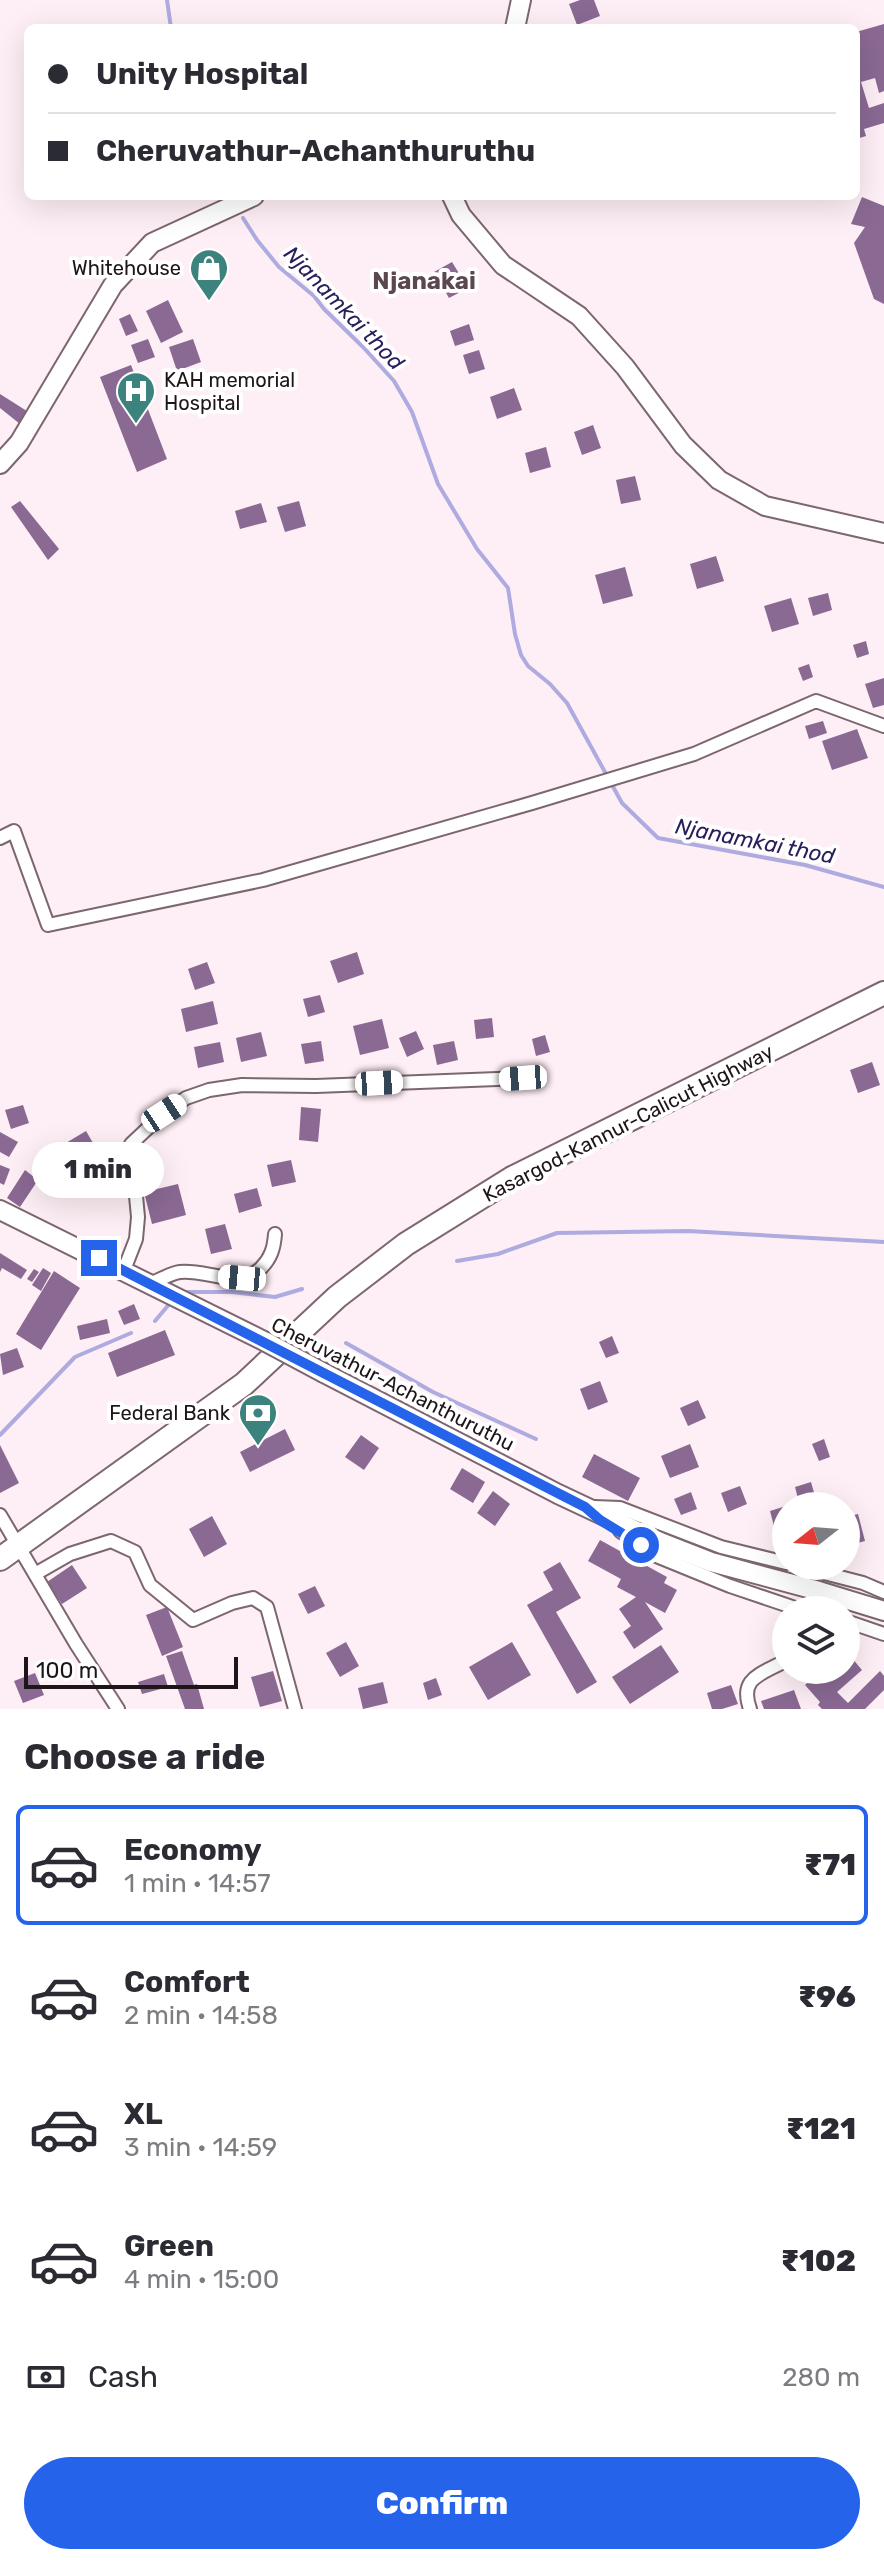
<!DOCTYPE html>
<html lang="en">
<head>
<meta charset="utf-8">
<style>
	:root { --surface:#fff; --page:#f2f2f3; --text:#2b2b33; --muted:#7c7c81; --line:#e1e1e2; --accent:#2563eb }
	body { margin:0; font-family:Rubik,sans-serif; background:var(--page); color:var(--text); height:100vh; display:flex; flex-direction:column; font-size:30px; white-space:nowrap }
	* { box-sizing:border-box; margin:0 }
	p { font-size:26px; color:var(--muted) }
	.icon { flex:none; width:44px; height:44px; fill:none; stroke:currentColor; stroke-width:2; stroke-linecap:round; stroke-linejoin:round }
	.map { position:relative; height:1709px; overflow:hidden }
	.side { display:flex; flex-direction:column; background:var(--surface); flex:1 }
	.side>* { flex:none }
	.top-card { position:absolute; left:24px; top:24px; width:836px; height:176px; border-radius:12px; box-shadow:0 8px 32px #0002; display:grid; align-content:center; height:176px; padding:0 24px; background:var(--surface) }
	.needle { width:52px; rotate:253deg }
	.buttons { position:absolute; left:772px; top:1492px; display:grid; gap:16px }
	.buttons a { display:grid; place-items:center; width:88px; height:88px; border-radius:50%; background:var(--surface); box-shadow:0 8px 32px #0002; font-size:40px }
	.scale { position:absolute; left:24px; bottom:20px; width:214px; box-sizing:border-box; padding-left:8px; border:4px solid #1e1519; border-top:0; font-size:22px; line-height:28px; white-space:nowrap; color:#1e1519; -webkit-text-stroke:6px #fff; paint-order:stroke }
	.end { position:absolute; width:36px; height:36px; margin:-18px; border:10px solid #2563eb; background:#fff; box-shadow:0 0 0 4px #fff }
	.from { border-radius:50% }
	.bubble { position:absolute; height:56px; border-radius:28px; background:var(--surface); box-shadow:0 8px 32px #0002; font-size:26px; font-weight:800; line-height:56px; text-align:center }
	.car { position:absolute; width:24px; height:48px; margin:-24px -12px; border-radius:10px; box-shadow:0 0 6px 2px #0007; background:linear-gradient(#fff 24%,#345 0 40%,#fff 0 76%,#345 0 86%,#fff 0) }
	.top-card b { display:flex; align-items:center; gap:28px; height:76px; font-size:30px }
	.top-card b+b { border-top:2px solid var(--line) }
	.top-card i { width:20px; height:20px; background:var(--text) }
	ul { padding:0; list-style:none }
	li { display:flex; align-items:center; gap:24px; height:120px; margin:0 16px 12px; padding:0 8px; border:4px solid transparent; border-radius:12px }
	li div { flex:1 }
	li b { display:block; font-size:30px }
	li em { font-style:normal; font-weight:800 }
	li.selected { border-color:var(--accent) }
	li>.icon { width:72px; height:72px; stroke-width:1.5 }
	h2 { padding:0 24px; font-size:36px; line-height:96px }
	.pay { display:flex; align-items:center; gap:20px; height:88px; padding:0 24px; font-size:30px }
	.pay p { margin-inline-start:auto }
	.primary-button { display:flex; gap:16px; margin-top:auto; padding:16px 24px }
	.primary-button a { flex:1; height:92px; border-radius:48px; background:var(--accent); color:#fff; font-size:32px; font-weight:800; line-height:92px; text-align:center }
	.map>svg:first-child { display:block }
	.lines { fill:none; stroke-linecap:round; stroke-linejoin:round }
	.stream { stroke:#adabe0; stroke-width:4 }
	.building { fill:#8a6993 }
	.minor-casing { stroke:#7c666f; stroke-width:16 }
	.secondary-casing { stroke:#7c666f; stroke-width:22 }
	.trunk-casing { stroke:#7c666f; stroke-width:26 }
	.minor { stroke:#fff; stroke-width:12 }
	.secondary { stroke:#fff; stroke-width:18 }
	.trunk { stroke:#fff; stroke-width:22 }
	.secondary-bridge-casing { stroke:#7c666f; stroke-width:22; stroke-linecap:butt }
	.secondary-bridge { stroke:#fff; stroke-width:18 }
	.route { stroke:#2563eb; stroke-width:10 }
	.labels { text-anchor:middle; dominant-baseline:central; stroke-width:8; stroke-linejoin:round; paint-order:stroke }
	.poi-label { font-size:20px; fill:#1e1519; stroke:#fff; text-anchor:end }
	.street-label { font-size:20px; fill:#1e1519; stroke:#fff }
	.water-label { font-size:22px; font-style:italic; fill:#291e5b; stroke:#fff }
	.quarter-label { font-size:24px; font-weight:bold; fill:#5c4750; stroke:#fff }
</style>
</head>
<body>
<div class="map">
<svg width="884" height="1709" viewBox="0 0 884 1709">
	<rect width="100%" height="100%" fill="#feeef5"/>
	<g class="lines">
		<path class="stream" d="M167,0L171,28
			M243,218L257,240L279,267L314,296L324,309L363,347L394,381L412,412L438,484L477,549L508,588L515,634L521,655L528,666L550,684L567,703L622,803L658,838L805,865L884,887
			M457,1261L498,1254L557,1233L688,1231L884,1242
			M184,1292H231L275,1297L302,1289
			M155,1321L171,1302
			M346,1343L433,1392L536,1439
			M0,1435L75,1357L131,1333"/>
	</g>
	<path class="building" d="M580,0H594L600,16L577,25L569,4Z
		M884,24V91L879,93L875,78L861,82L869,108L884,103V123L864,129L866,136L856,139V109L860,108L856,94V32Z
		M862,197L884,206V304L874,299L854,243L865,227L851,224Z
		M452,262L468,288L449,298L434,272Z
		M168,300L183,332L161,343L146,311Z
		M130,314L138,331L126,336L119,319Z
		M469,324L474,340L455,346L450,331Z
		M148,339L155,357L138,363L131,345Z
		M193,339L201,362L177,371L169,347Z
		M479,350L485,369L469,374L463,355Z
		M131,365L167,459L137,472L100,377Z
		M514,388L522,410L497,419L490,397Z
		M0,394L30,413L20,424L0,408Z
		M593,425L601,448L582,455L574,432Z
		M546,447L551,467L530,473L525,453Z
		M635,476L641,500L621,504L616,480Z
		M20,501L59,549L48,560L11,507Z
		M299,501L306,526L285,532L277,507Z
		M261,503L267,522L240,529L235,511Z
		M716,556L724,581L697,589L690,564Z
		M625,567L633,596L603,604L595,575Z
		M828,593L832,610L813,616L808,598Z
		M791,598L799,624L772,632L764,606Z
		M866,641L869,654L857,658L853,645Z
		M809,664L813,677L803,681L798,668Z
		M884,678V705L873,708L865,684Z
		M823,721L827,733L809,739L805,726Z
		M857,729L868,758L832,770L822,741Z
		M357,952L364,974L338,983L330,961Z
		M207,962L215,983L195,990L188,969Z
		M320,995L325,1012L308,1017L303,999Z
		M213,1001L218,1024L186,1032L181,1009Z
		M492,1018L494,1037L476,1039L474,1020Z
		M382,1019L389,1048L360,1055L353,1026Z
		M416,1031L424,1049L407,1057L399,1038Z
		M261,1032L267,1056L241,1062L236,1038Z
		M545,1035L550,1052L536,1056L532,1039Z
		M321,1041L324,1061L305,1064L301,1044Z
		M454,1041L458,1060L437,1065L433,1045Z
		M220,1042L224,1062L198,1068L194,1047Z
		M872,1062L880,1085L858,1093L850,1070Z
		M23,1105L29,1123L11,1129L5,1110Z
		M301,1107L321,1109L318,1142L299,1140Z
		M86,1131L103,1160L61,1184L56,1175L50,1178L39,1159Z
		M0,1132L18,1142L9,1157L0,1152Z
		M291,1160L296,1182L272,1187L267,1165Z
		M0,1165L10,1169L4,1185L0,1183Z
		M25,1170L38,1180L20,1207L7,1198Z
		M178,1184L186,1215L152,1224L144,1192Z
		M257,1188L262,1206L239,1213L234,1194Z
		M225,1224L232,1249L211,1254L205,1229Z
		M0,1253L27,1270L21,1279L2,1268L0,1272Z
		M43,1268L51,1273L41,1291L32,1285Z
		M34,1269L39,1272L32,1282L27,1279Z
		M54,1271L80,1288L41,1350L16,1334Z
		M134,1304L140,1319L124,1325L118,1311Z
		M107,1319L110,1333L80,1340L77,1326Z
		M165,1330L175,1355L117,1377L108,1353Z
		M612,1336L619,1353L606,1358L599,1342Z
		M17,1348L24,1367L3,1375L0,1354Z
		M600,1381L608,1402L588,1410L580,1389Z
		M698,1400L706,1418L688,1426L680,1408Z
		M285,1429L295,1450L250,1472L240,1452Z
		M361,1435L379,1448L364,1470L345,1457Z
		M824,1439L830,1457L819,1461L812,1444Z
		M690,1444L699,1467L670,1478L661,1456Z
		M0,1445L19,1483L0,1493Z
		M594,1454L640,1478L628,1501L582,1477Z
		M462,1468L485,1482L473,1503L450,1489Z
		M811,1482L817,1503L800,1506L795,1487Z
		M740,1486L747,1504L728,1512L721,1493Z
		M493,1491L510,1504L495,1526L477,1513Z
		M691,1492L697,1509L681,1515L674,1499Z
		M786,1506V1527L775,1530L770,1511Z
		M858,1514L865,1541L846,1546V1517Z
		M212,1516L227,1544L204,1557L189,1529Z
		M600,1540L667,1577L664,1583L677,1590L665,1613L645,1602L663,1629L634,1649L623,1632L631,1626L619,1609L636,1597L617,1587L621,1579L588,1561Z
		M560,1562L581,1598L556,1612L597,1682L577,1694L527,1605L553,1590L543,1572Z
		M72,1565L87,1588L62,1604L47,1582Z
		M315,1586L325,1606L308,1614L298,1594Z
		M167,1607L183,1647L162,1656L146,1615Z
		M346,1642L359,1666L340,1677L326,1653Z
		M512,1642L531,1675L488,1700L469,1667Z
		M661,1645L679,1672L630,1704L612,1677Z
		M182,1651L194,1685L197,1684L204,1709H185L166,1656Z
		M846,1651L862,1670L837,1692L848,1703L880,1671L884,1676V1690L865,1709H822L818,1705L820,1702L805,1685L821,1670H846Z
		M273,1671L282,1701L260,1707L251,1677Z
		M35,1673L44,1695L23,1703L14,1681Z
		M164,1674L168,1687L142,1694L138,1682Z
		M436,1678L442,1695L428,1700L423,1683Z
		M383,1682L388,1703L363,1709L358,1688Z
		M731,1685L738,1704L722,1709H712L707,1693Z
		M794,1690L801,1709H764L761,1701Z"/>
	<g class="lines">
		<g class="minor-casing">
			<path id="minor" d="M0,838L14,831L48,925L263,880L532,803L694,754L816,701L884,726
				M124,1270L136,1239L138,1217L131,1144L164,1113L186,1098L209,1090L242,1085L316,1086L523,1078
				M151,1283C160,1280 171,1273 180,1272C207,1269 239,1290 261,1268C271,1258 274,1248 275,1234
				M594,1507L620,1508L721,1547L786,1563
				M0,1515L76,1644L118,1709
				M620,1531L654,1555L730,1586L801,1610
				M797,1566L863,1583L884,1592
				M35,1574L70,1554L111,1541L135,1552L150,1585L193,1620L232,1603L253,1598L267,1607L295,1709
				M846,1621L884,1634
				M750,1709C739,1678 760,1675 783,1662L786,1652"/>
		</g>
		<g class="secondary-casing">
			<path id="secondary" d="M515,28L521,0
				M452,196L461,215L503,265L579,316L625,367L683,445L719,480L765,506L884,533
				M0,464L19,443L113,285L152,243L254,196
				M0,1210L266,1342
				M324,1373L558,1494L660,1542L711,1562L819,1591L884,1611"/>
		</g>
		<g class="trunk-casing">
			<path id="trunk" d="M0,1559L244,1384L337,1297L406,1244L512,1178L884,993"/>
		</g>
		<use href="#minor" class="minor"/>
		<use href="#secondary" class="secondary"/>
		<use href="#trunk" class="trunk"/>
		<g class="secondary-bridge-casing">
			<path id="secondary-bridge" d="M266,1342L324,1373"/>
		</g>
		<use href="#secondary-bridge" class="secondary-bridge"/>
	</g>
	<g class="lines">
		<path class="route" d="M99,1258L585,1507L600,1520L641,1545"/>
	</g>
	<defs>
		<g id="shop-pin" transform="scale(2)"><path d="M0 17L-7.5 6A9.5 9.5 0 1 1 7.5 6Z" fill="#3c837e" stroke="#fff"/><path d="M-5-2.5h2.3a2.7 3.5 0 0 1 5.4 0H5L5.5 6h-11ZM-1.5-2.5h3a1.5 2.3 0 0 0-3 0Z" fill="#fff"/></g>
		<g id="hospital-pin" transform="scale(2)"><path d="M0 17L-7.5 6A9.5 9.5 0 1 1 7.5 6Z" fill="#3c837e" stroke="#fff"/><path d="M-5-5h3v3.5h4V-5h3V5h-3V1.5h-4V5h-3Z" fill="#fff"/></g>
		<g id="bank-pin" transform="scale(2)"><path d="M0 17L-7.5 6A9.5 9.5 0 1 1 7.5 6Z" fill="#3c837e" stroke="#fff"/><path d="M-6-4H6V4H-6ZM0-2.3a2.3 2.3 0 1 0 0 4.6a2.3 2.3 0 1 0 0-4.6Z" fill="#fff"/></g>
	</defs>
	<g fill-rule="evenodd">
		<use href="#shop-pin" x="209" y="268"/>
		<use href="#hospital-pin" x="136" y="391"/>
		<use href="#bank-pin" x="258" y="1413"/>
	</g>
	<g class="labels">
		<g class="poi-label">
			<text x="181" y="268">Whitehouse</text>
			<text x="164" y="380" text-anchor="start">KAH memorial<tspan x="164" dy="23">Hospital</tspan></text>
			<text x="230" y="1413">Federal Bank</text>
		</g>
		<g class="street-label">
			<text transform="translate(628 1123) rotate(-27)">Kasargod-Kannur-Calicut Highway</text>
			<text transform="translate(393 1384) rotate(27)">Cheruvathur-Achanthuruthu</text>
		</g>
		<g class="water-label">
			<text transform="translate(344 308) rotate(46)">Njanamkai thod</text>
			<text transform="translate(755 841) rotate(11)">Njanamkai thod</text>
		</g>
		<g class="quarter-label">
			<text x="424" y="281">Njanakai</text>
		</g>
	</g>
</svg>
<div class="buttons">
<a><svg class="needle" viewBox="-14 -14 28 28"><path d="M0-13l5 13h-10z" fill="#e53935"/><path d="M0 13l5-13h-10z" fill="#7c7c81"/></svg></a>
<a><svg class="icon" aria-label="layers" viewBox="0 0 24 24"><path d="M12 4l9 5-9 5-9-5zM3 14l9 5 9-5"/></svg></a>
</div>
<div class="scale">100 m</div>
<i class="end from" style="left:641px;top:1545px"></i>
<i class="end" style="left:99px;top:1258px"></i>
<div class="bubble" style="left:32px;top:1142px;width:132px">1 min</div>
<i class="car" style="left:523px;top:1078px;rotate:266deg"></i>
<i class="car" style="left:379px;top:1083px;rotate:87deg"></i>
<i class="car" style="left:164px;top:1113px;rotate:57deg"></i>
<i class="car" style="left:242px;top:1278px;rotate:275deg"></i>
<div class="top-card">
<b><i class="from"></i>Unity Hospital</b>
<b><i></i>Cheruvathur-Achanthuruthu</b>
</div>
</div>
<section class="side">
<h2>Choose a ride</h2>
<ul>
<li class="selected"><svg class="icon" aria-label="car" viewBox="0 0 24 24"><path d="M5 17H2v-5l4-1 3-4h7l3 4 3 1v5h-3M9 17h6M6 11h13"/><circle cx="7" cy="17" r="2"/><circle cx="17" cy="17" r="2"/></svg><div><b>Economy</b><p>1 min · 14:57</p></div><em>₹71</em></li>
<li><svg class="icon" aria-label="car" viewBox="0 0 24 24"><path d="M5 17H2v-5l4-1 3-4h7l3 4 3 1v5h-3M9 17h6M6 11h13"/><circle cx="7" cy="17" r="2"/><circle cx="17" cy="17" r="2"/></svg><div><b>Comfort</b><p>2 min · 14:58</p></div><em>₹96</em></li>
<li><svg class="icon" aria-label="car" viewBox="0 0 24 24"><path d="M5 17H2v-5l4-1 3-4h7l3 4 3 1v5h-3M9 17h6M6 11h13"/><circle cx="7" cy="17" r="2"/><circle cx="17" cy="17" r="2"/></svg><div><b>XL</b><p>3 min · 14:59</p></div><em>₹121</em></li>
<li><svg class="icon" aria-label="car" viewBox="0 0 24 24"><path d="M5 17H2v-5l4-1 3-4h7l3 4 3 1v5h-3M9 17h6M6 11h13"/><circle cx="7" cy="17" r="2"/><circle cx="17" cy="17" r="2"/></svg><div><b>Green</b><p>4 min · 15:00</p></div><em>₹102</em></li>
</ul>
<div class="pay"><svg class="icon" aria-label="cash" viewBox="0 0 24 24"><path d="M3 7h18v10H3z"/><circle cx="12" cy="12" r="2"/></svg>Cash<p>280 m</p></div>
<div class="primary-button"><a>Confirm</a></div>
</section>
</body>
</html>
